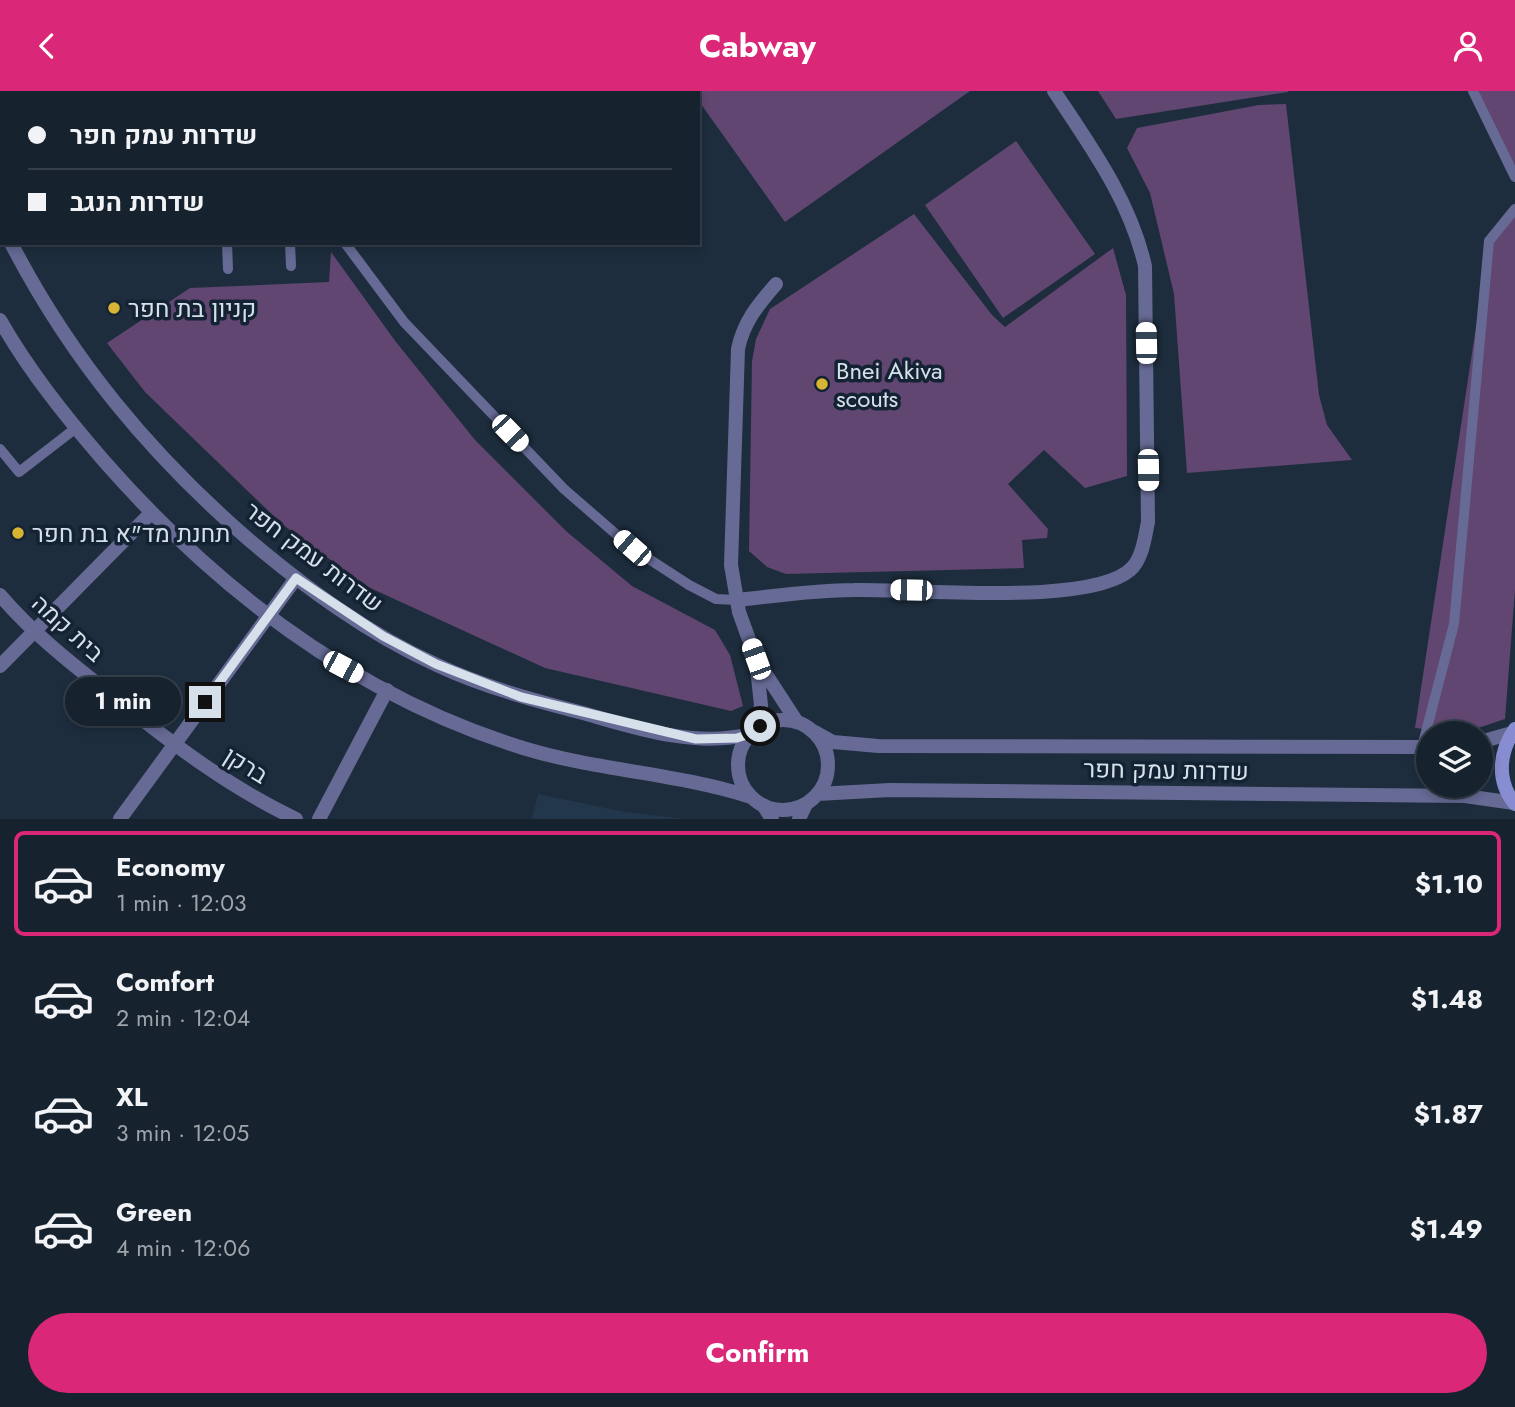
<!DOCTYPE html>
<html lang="en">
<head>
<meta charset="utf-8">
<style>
	:root { --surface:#16222e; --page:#1f2a36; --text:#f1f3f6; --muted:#9ea4aa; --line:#353f4a; --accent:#db2777 }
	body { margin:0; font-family:Jost,Heebo,sans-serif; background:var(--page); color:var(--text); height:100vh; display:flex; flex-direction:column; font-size:26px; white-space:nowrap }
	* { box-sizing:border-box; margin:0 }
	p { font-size:23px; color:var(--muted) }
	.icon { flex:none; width:38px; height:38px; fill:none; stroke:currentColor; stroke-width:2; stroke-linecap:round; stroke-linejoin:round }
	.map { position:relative; height:728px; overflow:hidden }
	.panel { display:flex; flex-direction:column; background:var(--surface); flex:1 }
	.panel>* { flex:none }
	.hud { position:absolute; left:0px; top:0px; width:700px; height:154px; box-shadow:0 4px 10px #0003,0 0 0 2px var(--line); display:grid; align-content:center; height:154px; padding:0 28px; background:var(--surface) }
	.buttons { position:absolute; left:1416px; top:630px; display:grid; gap:14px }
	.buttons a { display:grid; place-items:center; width:77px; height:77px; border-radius:50%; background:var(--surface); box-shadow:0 4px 10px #0003,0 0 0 2px var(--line); font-size:35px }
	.end { position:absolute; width:32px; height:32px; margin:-16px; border:9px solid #d6e0eb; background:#111; box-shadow:0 0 0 4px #111 }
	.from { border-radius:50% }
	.bubble { position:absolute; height:49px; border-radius:24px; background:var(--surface); box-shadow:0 4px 10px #0003,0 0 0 2px var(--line); font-size:23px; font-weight:700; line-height:49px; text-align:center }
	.car { position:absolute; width:21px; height:42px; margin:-21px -10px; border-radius:9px; box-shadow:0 0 5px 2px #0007; background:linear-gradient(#fff 24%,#345 0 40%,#fff 0 76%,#345 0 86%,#fff 0) }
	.hud b { display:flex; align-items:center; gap:24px; height:66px; font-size:26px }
	.hud b+b { border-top:2px solid var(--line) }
	.hud i { width:18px; height:18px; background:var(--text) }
	ul { padding:12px 0 0; list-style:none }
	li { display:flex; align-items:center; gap:21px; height:105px; margin:0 14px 10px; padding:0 14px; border:4px solid transparent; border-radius:10px }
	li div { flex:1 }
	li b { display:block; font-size:26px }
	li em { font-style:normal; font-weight:700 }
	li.active { border-color:var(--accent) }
	li>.icon { width:63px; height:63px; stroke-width:1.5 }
	.action { display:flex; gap:14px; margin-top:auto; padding:14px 28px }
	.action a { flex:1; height:80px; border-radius:42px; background:var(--accent); color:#fff; font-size:28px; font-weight:700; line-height:80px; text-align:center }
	header { display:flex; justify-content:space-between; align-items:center; height:91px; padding:0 28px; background:var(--accent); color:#fff; font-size:32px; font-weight:700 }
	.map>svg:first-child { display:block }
	.built { fill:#22374c }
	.green { fill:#604670 }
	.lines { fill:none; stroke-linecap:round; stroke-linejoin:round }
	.service { stroke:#666a94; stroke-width:10 }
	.pedestrian { stroke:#666a94; stroke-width:14 }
	.minor { stroke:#666a94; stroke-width:14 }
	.tertiary { stroke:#666a94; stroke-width:14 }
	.secondary { stroke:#888cd0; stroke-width:14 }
	.route { stroke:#d6e0eb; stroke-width:9 }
	.poi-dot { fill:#d8b434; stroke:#142333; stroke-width:2.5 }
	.labels { text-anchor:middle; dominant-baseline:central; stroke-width:7; stroke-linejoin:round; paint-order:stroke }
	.poi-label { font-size:24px; fill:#d6e0eb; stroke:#142333; text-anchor:start }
	.street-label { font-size:24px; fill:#d6e0eb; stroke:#142333 }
</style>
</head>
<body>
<header><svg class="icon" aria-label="back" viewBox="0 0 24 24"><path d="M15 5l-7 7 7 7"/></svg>Cabway<svg class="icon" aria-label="person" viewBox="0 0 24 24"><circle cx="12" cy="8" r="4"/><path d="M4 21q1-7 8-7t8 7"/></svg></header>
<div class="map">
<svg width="1515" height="728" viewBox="0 0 1515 728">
	<rect width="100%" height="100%" fill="#1d2d3d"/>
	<path class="built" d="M538,703L625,721L684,728H532Z"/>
	<path class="green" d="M692,0H970L785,131L698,9V2Z
		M1098,0H1288V1L1116,28Z
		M1473,0H1515V86Z
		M1286,13L1319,304L1327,334L1352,369L1187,382L1174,203L1150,102L1127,57L1137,37L1259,14Z
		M1016,50L1095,163L1003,227L925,114Z
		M1515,118V499L1505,628L1463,642L1415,637L1489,150Z
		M914,123L992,224L1005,236L1113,157L1126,204L1127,385L1085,397L1044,359L1008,393L1048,438L1047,447L1022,449L1024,477L786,483L767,476L749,460L752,270L756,248L770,218Z
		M331,161L396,251L475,349L566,440L632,495L715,539L730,564L743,615L731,620L545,577L366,495L282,433L145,301L107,252L190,197L329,191Z"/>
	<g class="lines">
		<path class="service" d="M235,0L237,2
			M1473,0L1515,86
			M227,152L228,178
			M290,152L291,175
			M345,152L404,231L564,398L632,457L689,494L716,508L737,509
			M0,358L19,381L76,337
			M1422,656L1454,533L1489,150L1515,118"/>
		<path class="pedestrian" d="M0,575L151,422
			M319,728L387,599"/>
		<path class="minor" d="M0,504C35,545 77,577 119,610C175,655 231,697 296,728
			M737,509C776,505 815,499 854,499C911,497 1096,517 1133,476C1143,464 1145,445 1148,431L1145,175C1130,109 1091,56 1054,0
			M756,568L739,521L731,474L738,258C744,230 758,214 776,193
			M756,638L761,614L756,568L797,631
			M763,714L772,728
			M120,728L296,487
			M799,728L806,713"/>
		<path class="tertiary" d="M0,130L2,134
			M11,152C71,268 150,363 248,448C306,497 368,543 437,574C484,596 533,609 583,622C636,637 695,657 750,643
			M0,229C29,280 66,326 104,370C218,500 356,605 523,657C598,680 677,682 751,706
			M738 674a45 45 0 1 1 90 0a45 45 0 1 1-90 0Z
			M815,641L833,651L878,655L1428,656
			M1480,651L1512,642
			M817,703L890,699L1465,705L1514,712"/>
		<path class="secondary" d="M1515,638C1499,661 1496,690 1515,713"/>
	</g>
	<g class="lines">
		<path class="route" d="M205,611L296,487L383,545L436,573L521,606L696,648L737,647L750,643L760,635"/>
	</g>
	<g class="poi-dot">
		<circle cx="114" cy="217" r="7"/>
		<circle cx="822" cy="293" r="7"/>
		<circle cx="18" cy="442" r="7"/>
	</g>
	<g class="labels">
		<g class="poi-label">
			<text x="128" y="217">קניון בת חפר</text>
			<text x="836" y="279">Bnei Akiva<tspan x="836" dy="28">scouts</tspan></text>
			<text x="32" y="442">תחנת מד"א בת חפר</text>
		</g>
		<g class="street-label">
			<text transform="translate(314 466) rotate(37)">שדרות עמק חפר</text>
			<text transform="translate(68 537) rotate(42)">בית קמה</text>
			<text transform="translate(246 674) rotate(32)">ברקן</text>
			<text transform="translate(1166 679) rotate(1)">שדרות עמק חפר</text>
		</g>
	</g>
</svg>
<div class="buttons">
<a><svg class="icon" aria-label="layers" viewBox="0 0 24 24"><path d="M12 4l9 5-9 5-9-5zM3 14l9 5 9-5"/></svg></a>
</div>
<i class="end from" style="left:760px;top:635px"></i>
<i class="end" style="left:205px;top:611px"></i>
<div class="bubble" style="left:65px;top:586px;width:116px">1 min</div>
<i class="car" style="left:1146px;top:252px;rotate:359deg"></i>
<i class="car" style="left:510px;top:342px;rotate:136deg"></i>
<i class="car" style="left:1148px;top:379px;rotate:179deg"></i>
<i class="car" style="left:632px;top:457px;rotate:311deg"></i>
<i class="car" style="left:911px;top:499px;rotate:271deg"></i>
<i class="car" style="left:756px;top:568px;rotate:340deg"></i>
<i class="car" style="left:343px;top:576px;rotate:118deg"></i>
<div class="hud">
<b><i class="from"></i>שדרות עמק חפר</b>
<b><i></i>שדרות הנגב</b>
</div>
</div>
<section class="panel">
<ul>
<li class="active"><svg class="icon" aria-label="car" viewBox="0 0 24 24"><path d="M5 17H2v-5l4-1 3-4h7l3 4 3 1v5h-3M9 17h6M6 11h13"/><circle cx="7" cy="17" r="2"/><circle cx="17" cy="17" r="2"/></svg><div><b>Economy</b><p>1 min · 12:03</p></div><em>$1.10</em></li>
<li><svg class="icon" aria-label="car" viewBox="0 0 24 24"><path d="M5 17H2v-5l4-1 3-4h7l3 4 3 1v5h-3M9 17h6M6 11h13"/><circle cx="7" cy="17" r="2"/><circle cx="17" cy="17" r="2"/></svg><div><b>Comfort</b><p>2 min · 12:04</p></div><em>$1.48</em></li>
<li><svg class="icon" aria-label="car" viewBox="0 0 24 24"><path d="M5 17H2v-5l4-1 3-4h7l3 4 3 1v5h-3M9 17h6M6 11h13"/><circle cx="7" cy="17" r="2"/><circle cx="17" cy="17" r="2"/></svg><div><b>XL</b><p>3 min · 12:05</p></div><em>$1.87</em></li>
<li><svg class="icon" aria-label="car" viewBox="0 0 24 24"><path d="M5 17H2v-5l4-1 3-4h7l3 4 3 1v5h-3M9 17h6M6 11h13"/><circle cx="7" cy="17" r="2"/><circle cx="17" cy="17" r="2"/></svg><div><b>Green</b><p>4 min · 12:06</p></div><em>$1.49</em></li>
</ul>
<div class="action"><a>Confirm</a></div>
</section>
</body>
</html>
